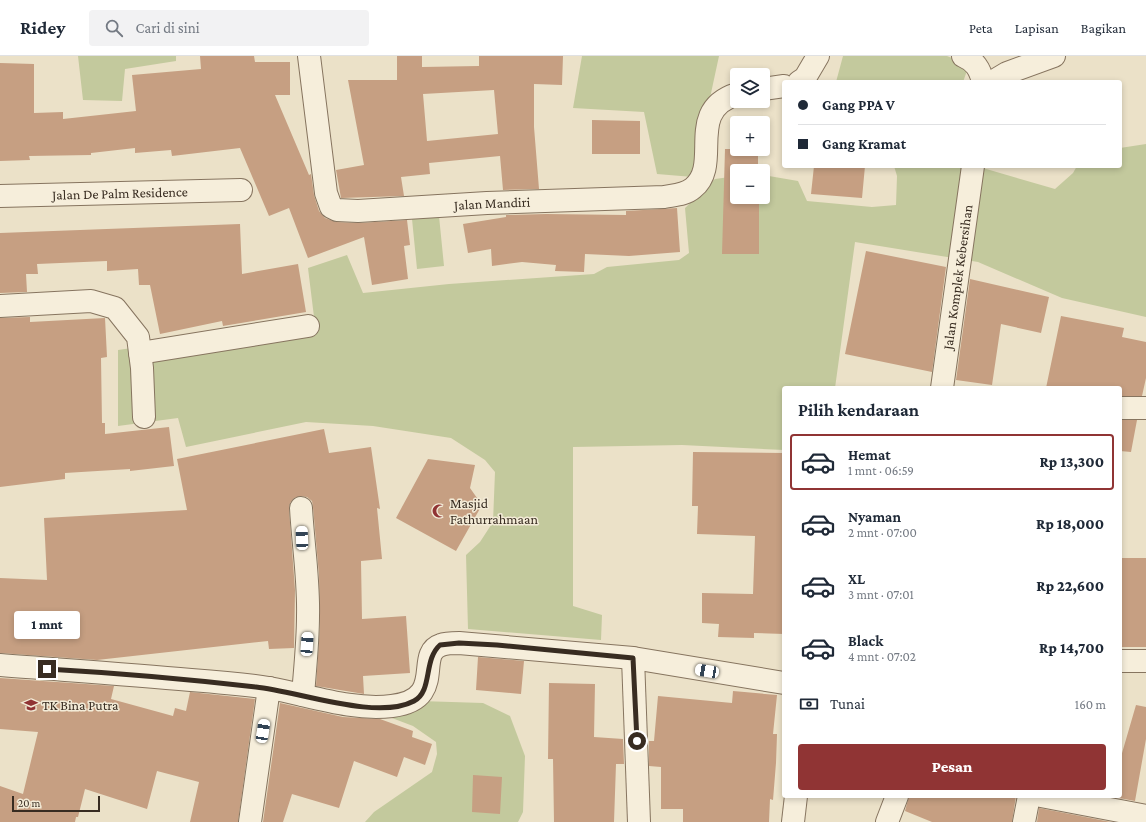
<!DOCTYPE html>
<html lang="id">
<head>
<meta charset="utf-8">
<style>
	:root { --surface:#fff; --page:#f2f2f3; --text:#1f2937; --muted:#747a83; --line:#e0e1e3; --accent:#903434 }
	body { margin:0; font-family:"Crimson Pro",serif; background:var(--page); color:var(--text); height:100vh; display:flex; flex-direction:column; font-size:15px; white-space:nowrap }
	* { box-sizing:border-box; margin:0 }
	p { font-size:13px; color:var(--muted) }
	.icon { flex:none; width:22px; height:22px; fill:none; stroke:currentColor; stroke-width:2; stroke-linecap:round; stroke-linejoin:round }
	.map { position:relative; flex:1; overflow:hidden }
	.drawer { position:absolute; left:782px; top:330px; width:340px; height:412px; display:flex; flex-direction:column; background:var(--surface); border-radius:4px; box-shadow:0 2px 6px #0003 }
	.drawer>* { flex:none }
	.banner { position:absolute; left:782px; top:24px; width:340px; height:88px; border-radius:4px; box-shadow:0 2px 6px #0003; display:grid; align-content:center; height:88px; padding:0 16px; background:var(--surface) }
	.buttons { position:absolute; left:730px; top:12px; display:grid; gap:8px }
	.buttons a { display:grid; place-items:center; width:40px; height:40px; border-radius:4px; background:var(--surface); box-shadow:0 2px 6px #0003; font-size:20px }
	.scale { position:absolute; left:12px; bottom:10px; width:88px; box-sizing:border-box; padding-left:4px; border:2px solid #382c21; border-top:0; font-size:11px; line-height:14px; white-space:nowrap; color:#382c21; -webkit-text-stroke:3px #f3ebd7; paint-order:stroke }
	.end { position:absolute; width:18px; height:18px; margin:-9px; border:5px solid #382c21; background:#fff; box-shadow:0 0 0 2px #fff }
	.from { border-radius:50% }
	.bubble { position:absolute; height:28px; border-radius:4px; background:var(--surface); box-shadow:0 2px 6px #0003; font-size:13px; font-weight:800; line-height:28px; text-align:center }
	.car { position:absolute; width:12px; height:24px; margin:-12px -6px; border-radius:5px; box-shadow:0 0 3px 1px #0007; background:linear-gradient(#fff 24%,#345 0 40%,#fff 0 76%,#345 0 86%,#fff 0) }
	.banner b { display:flex; align-items:center; gap:14px; height:38px; font-size:15px }
	.banner b+b { border-top:1px solid var(--line) }
	.banner i { width:10px; height:10px; background:var(--text) }
	ul { padding:0; list-style:none }
	li { display:flex; align-items:center; gap:12px; height:56px; margin:0 8px 6px; padding:0 8px; border:2px solid transparent; border-radius:4px }
	li div { flex:1 }
	li b { display:block; font-size:15px }
	li em { font-style:normal; font-weight:800 }
	li.active { border-color:var(--accent) }
	li>.icon { width:36px; height:36px; stroke-width:1.5 }
	h2 { padding:0 16px; font-size:18px; line-height:48px }
	.pay { display:flex; align-items:center; gap:10px; height:44px; padding:0 16px; font-size:15px }
	.pay p { margin-inline-start:auto }
	.button { display:flex; gap:8px; margin-top:auto; padding:8px 16px }
	.button a { flex:1; height:46px; border-radius:4px; background:var(--accent); color:#fff; font-size:16px; font-weight:800; line-height:46px; text-align:center }
	header { display:flex; align-items:center; gap:24px; box-sizing:border-box; height:56px; padding:0 20px; background:var(--surface); border-bottom:1px solid var(--line) }
	header strong { font-size:19px }
	nav { display:flex; gap:22px; margin-inline-start:auto; font-size:14px }
	.search { width:280px; height:36px; background:var(--page); display:flex; align-items:center; gap:10px; box-sizing:border-box; padding:0 14px; border-radius:4px; color:var(--muted); font-size:15px }
	.map>svg:first-child { display:block }
	.green { fill:#c3c99d }
	.building { fill:#c69f82; fill-rule:evenodd }
	.lines { fill:none; stroke-linecap:round; stroke-linejoin:round }
	.minor-casing { stroke:#86745f; stroke-width:24 }
	.minor { stroke:#f6eedb; stroke-width:22 }
	.route { stroke:#382c21; stroke-width:5 }
	.labels { text-anchor:middle; dominant-baseline:central; stroke-width:3; stroke-linejoin:round; paint-order:stroke }
	.street-label { font-size:14px; fill:#382c21; stroke:#f3ebd7 }
	.poi-label { font-size:14px; fill:#382c21; stroke:#f3ebd7; text-anchor:start }
</style>
</head>
<body>
<header>
<strong>Ridey</strong>
<div class="search"><svg class="icon" aria-label="search" viewBox="0 0 24 24"><circle cx="10" cy="10" r="6"/><path d="M15 15l6 6"/></svg>Cari di sini</div>
<nav><a>Peta</a><a>Lapisan</a><a>Bagikan</a></nav>
</header>
<div class="map">
<svg width="1146" height="766" viewBox="0 0 1146 766">
	<rect width="100%" height="100%" fill="#ebe1c8"/>
	<path class="green" d="M78,0H176V5L125,13L122,45L83,44Z
		M582,0H719L693,121L657,118L644,56L573,52Z
		M843,0H947L969,9L963,26H836Z
		M1146,88V261L1062,242L978,206L855,186L835,332H784V394L682,389L573,391V550L602,559L601,584L468,573L466,499L480,486L493,466L495,416L485,404L451,382L373,370L306,366L186,391L178,362L118,370V294L264,273L314,261L308,212L347,199L363,237L449,228L594,218L607,211L679,204L689,197L685,152L715,123L737,120V141H763V119L798,125L807,145L872,151L896,149L897,120L894,110H976L1055,133L1073,117L1077,110H1120V92Z
		M439,160L444,210L417,213L412,163Z
		M388,644L483,647L510,660L525,700L523,756L518,766H365L374,756L432,716L437,698L436,686L413,670L384,659Z"/>
	<path class="building" d="M200,0H254L255,6H290V39H275L309,119L311,118L314,139L319,155L325,162L336,166L359,167L407,164L410,189L404,190L408,223L372,229L364,181L308,202L289,152L269,160L240,92L172,100L171,94L135,97V92L91,97V99L29,100L30,104L0,105V7L34,8V57L63,56V63L136,55L132,19L201,13Z
		M397,0H422V11L479,10V0H563L562,29L534,28V71L539,133L503,134L500,100L429,107L430,118L401,121L404,140L341,142L336,114L364,109L348,24H397ZM494,34L498,78L427,85L423,38Z
		M592,64L640,65V98H592Z
		M725,93H758V115H737V141H759V198H722Z
		M814,110H865L862,142L811,138Z
		M677,152L680,196L629,200L585,198L584,216L555,215L556,209L522,206L492,210L491,193L468,197L463,168L506,161V159L546,158L626,159V155Z
		M240,168L242,218L298,208L306,256L223,270L222,265L160,278L150,229H139L138,213L107,215V205L37,208L38,218H26L27,236L0,237V177Z
		M866,195L946,211L932,316L845,298Z
		M970,223L1049,241L1041,277L1001,268L992,329L956,324Z
		M1061,260L1124,272L1122,281L1146,286V322L1142,340H1120V332H1046Z
		M30,261V266L105,262L107,301L101,302L102,367H105V378L169,371L174,410L130,415V413L65,417V423L0,431V262Z
		M1120,364H1137L1131,396L1120,395Z
		M324,373L329,397L371,391L380,453L377,452L382,503L361,505L362,563L406,560L410,617L363,620L364,638L316,630L320,570L319,519L313,451L312,445L307,441L301,440L294,442L290,447L289,453L295,534L294,592L269,593L268,585L97,604L0,597V522L47,524L44,462L187,454L177,403Z
		M693,396L784,397V578L754,577V582L718,581L719,568L702,567V537L753,538L755,480L697,478L698,450H692Z
		M428,403L475,409L470,432L482,449L456,495L396,462Z
		M1120,502H1146V591H1120Z
		M478,601L524,605L521,638L476,634Z
		M0,622L114,630L111,643L173,660L175,652L186,655L190,636L255,643L238,766H190L199,726L157,715L147,753L85,733L78,761H76L75,766H0V730L23,738L38,676L0,673Z
		M549,627L595,628L594,681L623,683L624,708H616L614,766H554L553,703H548Z
		M733,635L777,639L773,678H777L776,707L773,744L770,743L769,766H683V753H661V711L649,710V685H654L658,640L732,647Z
		M280,647L343,661L380,663L413,675L412,681L432,688L425,709L404,701L397,721L354,705L339,752L292,738L283,766H263Z
		M1136,649L1146,651V683L1135,745L1108,740H1120V704Z
		M473,719L502,721L500,758L472,756Z
		M909,740H1016L1012,766H932L905,755Z
		M1039,752L1111,766H1037Z"/>
	<g class="lines">
		<g class="minor-casing">
			<g id="minor">
				<path id="s1" d="M309,0L326,137L331,151L337,154L358,155L487,147L664,141C674,139 685,139 693,132C723,108 684,55 737,38"/>
				<path d="M963,0C975,5 980,13 983,26"/>
				<path d="M799,26L805,22L818,0"/>
				<path d="M992,26L1007,17L1054,0"/>
				<path d="M763,33L784,30"/>
				<path id="s2" d="M0,140L241,134"/>
				<path d="M0,250L91,245L115,252L138,281L142,312L144,361"/>
				<path d="M140,297L308,270"/>
				<path id="s3" d="M942,332L973,110"/>
				<path d="M1120,352H1146"/>
				<path d="M301,452C303,488 309,524 308,560C308,586 305,613 303,639"/>
				<path d="M633,602L639,766"/>
				<path d="M1120,605H1146"/>
				<path d="M0,609C64,614 127,618 191,624C217,626 243,628 269,632C309,639 351,655 392,650C448,643 414,598 441,589C446,587 453,587 459,587L633,602L784,627"/>
				<path d="M1041,740L1146,760"/>
				<path d="M250,766L269,632"/>
				<path d="M793,766L796,740"/>
				<path d="M887,766L897,740"/>
				<path d="M1024,766L1029,740"/>
			</g>
		</g>
		<use href="#minor" class="minor"/>
	</g>
	<g class="lines">
		<path class="route" d="M47,613C117,617 186,623 256,631C297,635 377,665 414,645C433,635 423,604 440,589L459,587L497,589L633,602L637,685"/>
	</g>
	<defs>
		<g id="mosque-bare" transform="scale(1.08)"><path d="M3.5-4.9A6 6 0 1 0 3.5 4.9A5 5 0 1 1 3.5-4.9Z" fill="#903434" stroke="#f3ebd7" stroke-width="2.5" paint-order="stroke"/></g>
		<g id="school-bare" transform="scale(1.08)"><path d="M0-5L7-2L0 1L-7-2ZM-4 1L0 2.5L4 1V4Q0 6-4 4Z" fill="#903434" stroke="#f3ebd7" stroke-width="2.5" paint-order="stroke"/></g>
	</defs>
	<g fill-rule="evenodd">
		<use href="#mosque-bare" x="439" y="455"/>
		<use href="#school-bare" x="31" y="649"/>
	</g>
	<g class="labels">
		<g class="street-label">
			<text stroke="none"><textPath href="#s2" startOffset="120">Jalan De Palm Residence</textPath></text>
			<text stroke="none"><textPath href="#s1" startOffset="315">Jalan Mandiri</textPath></text>
			<text stroke="none"><textPath href="#s3" startOffset="112">Jalan Komplek Kebersihan</textPath></text>
		</g>
		<g class="poi-label">
			<text x="450" y="447">Masjid<tspan x="450" dy="16">Fathurrahmaan</tspan></text>
			<text x="42" y="649">TK Bina Putra</text>
		</g>
	</g>
</svg>
<div class="buttons">
<a><svg class="icon" aria-label="layers" viewBox="0 0 24 24"><path d="M12 4l9 5-9 5-9-5zM3 14l9 5 9-5"/></svg></a>
<a>+</a>
<a>−</a>
</div>
<div class="scale">20 m</div>
<i class="end from" style="left:637px;top:685px"></i>
<i class="end" style="left:47px;top:613px"></i>
<div class="bubble" style="left:14px;top:555px;width:66px">1 mnt</div>
<i class="car" style="left:302px;top:482px;rotate:358deg"></i>
<i class="car" style="left:307px;top:588px;rotate:4deg"></i>
<i class="car" style="left:707px;top:615px;rotate:280deg"></i>
<i class="car" style="left:263px;top:675px;rotate:9deg"></i>
<div class="banner">
<b><i class="from"></i>Gang PPA V</b>
<b><i></i>Gang Kramat</b>
</div>
<section class="drawer">
<h2>Pilih kendaraan</h2>
<ul>
<li class="active"><svg class="icon" aria-label="car" viewBox="0 0 24 24"><path d="M5 17H2v-5l4-1 3-4h7l3 4 3 1v5h-3M9 17h6M6 11h13"/><circle cx="7" cy="17" r="2"/><circle cx="17" cy="17" r="2"/></svg><div><b>Hemat</b><p>1 mnt · 06:59</p></div><em>Rp 13,300</em></li>
<li><svg class="icon" aria-label="car" viewBox="0 0 24 24"><path d="M5 17H2v-5l4-1 3-4h7l3 4 3 1v5h-3M9 17h6M6 11h13"/><circle cx="7" cy="17" r="2"/><circle cx="17" cy="17" r="2"/></svg><div><b>Nyaman</b><p>2 mnt · 07:00</p></div><em>Rp 18,000</em></li>
<li><svg class="icon" aria-label="car" viewBox="0 0 24 24"><path d="M5 17H2v-5l4-1 3-4h7l3 4 3 1v5h-3M9 17h6M6 11h13"/><circle cx="7" cy="17" r="2"/><circle cx="17" cy="17" r="2"/></svg><div><b>XL</b><p>3 mnt · 07:01</p></div><em>Rp 22,600</em></li>
<li><svg class="icon" aria-label="car" viewBox="0 0 24 24"><path d="M5 17H2v-5l4-1 3-4h7l3 4 3 1v5h-3M9 17h6M6 11h13"/><circle cx="7" cy="17" r="2"/><circle cx="17" cy="17" r="2"/></svg><div><b>Black</b><p>4 mnt · 07:02</p></div><em>Rp 14,700</em></li>
</ul>
<div class="pay"><svg class="icon" aria-label="cash" viewBox="0 0 24 24"><path d="M3 7h18v10H3z"/><circle cx="12" cy="12" r="2"/></svg>Tunai<p>160 m</p></div>
<div class="button"><a>Pesan</a></div>
</section>
</div>
</body>
</html>
